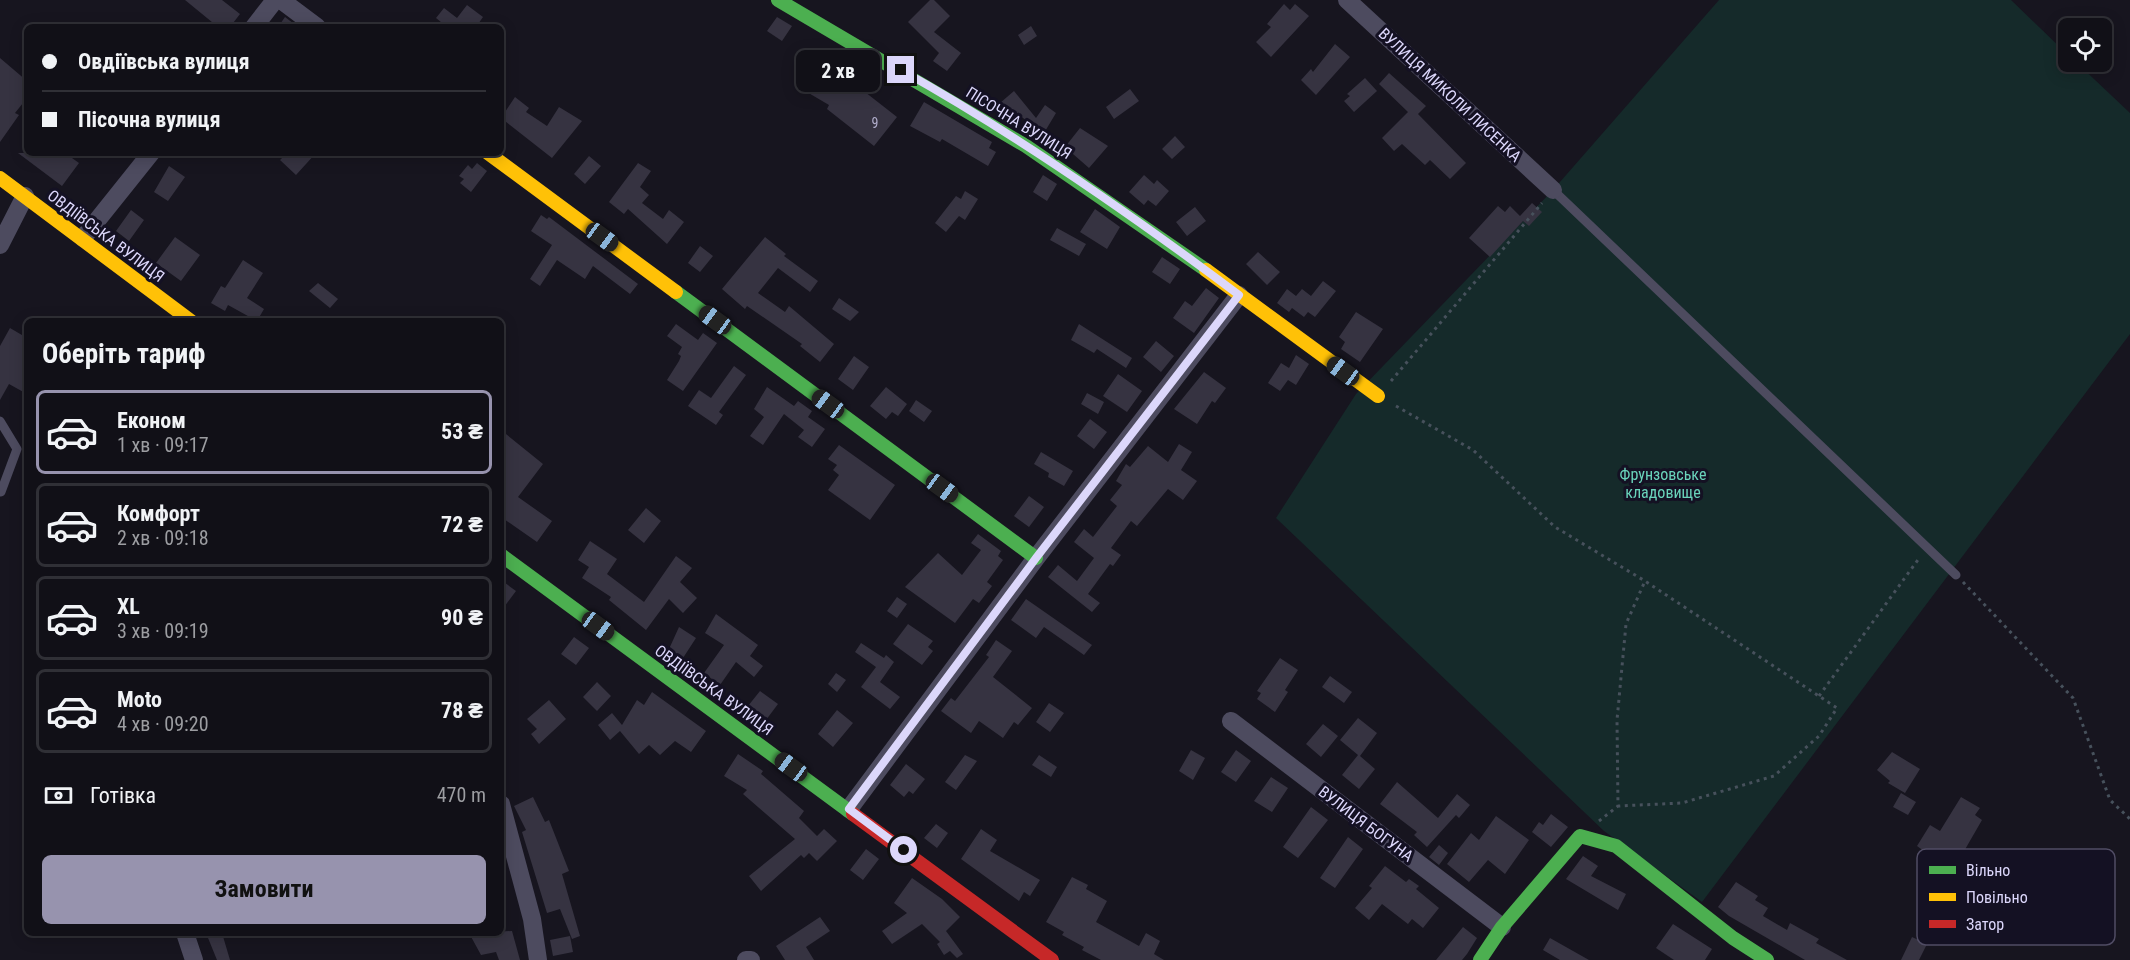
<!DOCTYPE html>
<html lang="uk">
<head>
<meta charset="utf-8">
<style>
	:root { --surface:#111017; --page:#1a1920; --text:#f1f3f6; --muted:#9c9da1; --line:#303036; --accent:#9793ae }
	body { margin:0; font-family:"Roboto Condensed",sans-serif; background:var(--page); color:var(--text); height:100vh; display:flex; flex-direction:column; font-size:22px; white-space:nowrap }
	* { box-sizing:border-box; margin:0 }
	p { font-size:20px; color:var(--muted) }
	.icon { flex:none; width:33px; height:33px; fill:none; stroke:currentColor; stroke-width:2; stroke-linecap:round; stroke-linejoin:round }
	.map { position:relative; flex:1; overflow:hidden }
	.sheet { position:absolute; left:24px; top:318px; width:480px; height:618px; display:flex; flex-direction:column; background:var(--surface); border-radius:9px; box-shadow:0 3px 15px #0003,0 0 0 2px var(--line) }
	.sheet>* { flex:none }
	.banner { position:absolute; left:24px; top:24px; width:480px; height:132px; border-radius:9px; box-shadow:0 3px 15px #0003,0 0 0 2px var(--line); display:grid; align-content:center; height:132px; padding:0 18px; background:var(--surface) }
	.controls { position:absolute; left:2058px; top:18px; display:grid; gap:12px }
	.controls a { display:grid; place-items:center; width:54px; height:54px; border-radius:9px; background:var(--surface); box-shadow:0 3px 15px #0003,0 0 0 2px var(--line); font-size:30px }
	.end { position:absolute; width:27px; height:27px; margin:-14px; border:8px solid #dcd7fb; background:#111; box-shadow:0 0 0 3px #111 }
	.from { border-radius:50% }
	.bubble { position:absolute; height:42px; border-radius:9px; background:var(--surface); box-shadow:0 3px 15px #0003,0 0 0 2px var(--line); font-size:20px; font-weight:700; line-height:42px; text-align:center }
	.car { position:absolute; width:18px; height:36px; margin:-18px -9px; border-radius:8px; box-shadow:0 0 4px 2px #0007; background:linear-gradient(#222 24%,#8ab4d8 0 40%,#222 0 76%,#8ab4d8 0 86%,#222 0) }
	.banner b { display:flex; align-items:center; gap:21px; height:57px; font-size:22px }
	.banner b+b { border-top:2px solid var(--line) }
	.banner i { width:15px; height:15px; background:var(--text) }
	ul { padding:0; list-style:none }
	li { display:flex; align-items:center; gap:18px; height:84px; margin:0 12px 9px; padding:0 6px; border:3px solid var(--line); border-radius:9px }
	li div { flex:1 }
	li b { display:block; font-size:22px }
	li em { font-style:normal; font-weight:700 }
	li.current { border-color:var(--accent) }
	li>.icon { width:54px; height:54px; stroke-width:1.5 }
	h2 { padding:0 18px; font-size:27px; line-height:72px }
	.pay { display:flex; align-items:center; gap:15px; height:66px; padding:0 18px; font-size:22px }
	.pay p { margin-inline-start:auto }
	.cta { display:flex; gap:12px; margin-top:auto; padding:12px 18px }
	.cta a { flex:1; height:69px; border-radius:9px; background:var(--accent); color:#111; font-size:24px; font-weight:700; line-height:69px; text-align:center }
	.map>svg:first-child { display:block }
	.green { fill:#152a2a }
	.building { fill:#363341 }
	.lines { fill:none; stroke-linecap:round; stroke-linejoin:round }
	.path { stroke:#47515c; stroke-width:3; stroke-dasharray:3 4.5; stroke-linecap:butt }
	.lane { stroke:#4d4b5f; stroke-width:9 }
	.street { stroke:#4d4b5f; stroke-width:18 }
	.fast { stroke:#4caf50; stroke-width:14 }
	.slow { stroke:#ffc107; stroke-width:14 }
	.jam { stroke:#c62828; stroke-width:14 }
	.route { stroke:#dcd7fb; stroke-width:8 }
	.labels { text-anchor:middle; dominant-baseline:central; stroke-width:6; stroke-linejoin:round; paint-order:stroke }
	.number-label { font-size:14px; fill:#b2aecc }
	.street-label { font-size:16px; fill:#dcd7fb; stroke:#141123 }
	.park-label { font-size:16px; fill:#6ad4bb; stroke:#141123 }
	.key { fill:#141123; stroke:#504c64; stroke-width:1.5 }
	.key-label { font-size:16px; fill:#dcd7fb }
</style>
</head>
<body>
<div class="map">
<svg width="2130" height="960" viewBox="0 0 2130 960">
	<rect width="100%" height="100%" fill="#17151f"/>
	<path class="green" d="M1719,0H2011L2068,55V62H2076L2130,113V334L1702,902L1604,831L1276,518L1356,394L1553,190Z"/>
	<path class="building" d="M185,0H222L240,14L230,27H218Z
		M930,0H934L950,16L934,32L961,53L947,71L933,61L939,53L908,22Z
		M1284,4L1290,10L1295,4L1309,16L1271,57L1256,42L1271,27L1267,24Z
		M467,5L483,17L476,27H447L436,18L444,8L457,18Z
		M285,17L298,27H278Z
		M777,17L792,26L782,41L767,31Z
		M1031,26L1037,36L1024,45L1018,35Z
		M1335,44L1350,57L1316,95L1301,80L1311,69L1313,72Z
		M0,58L27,81V98L15,113L19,115L0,142Z
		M1389,73L1426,106L1418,114L1466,163L1450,179L1430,160L1425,165L1402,144L1394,151L1382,138L1408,112L1379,84Z
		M802,74L836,93L845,76L867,89L865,92L897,117L874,146L827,109L829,105L795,85Z
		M1365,78L1377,91L1354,112L1344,101L1350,96L1347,94Z
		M1130,89L1139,101L1114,119L1106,107Z
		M1014,91L1036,118L1045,105L1056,113L1044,133L1016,113L1012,117L1000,103Z
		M515,97L529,108L526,112L547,126L559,107L582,121L552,158L501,118Z
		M924,102L992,142L989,148L996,152L988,166L942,139L940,142L910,126Z
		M1080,128L1108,146L1089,168L1065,147Z
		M1175,136L1185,147L1172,159L1162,149Z
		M18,153H65L79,163L62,186Z
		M287,153H316L296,175L280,160Z
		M589,156L601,166L585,184L574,174Z
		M477,163L487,171L471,192L460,183L464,179L459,176L468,165L472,169Z
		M638,163L651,171L640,187L649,195L642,203L663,219L669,210L684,222L667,244L628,209L624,214L609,202Z
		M169,166L185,177L168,201L154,192Z
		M1043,175L1057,184L1047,201L1033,192Z
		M1144,175L1154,184L1157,180L1169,191L1156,206L1148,200L1144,205L1129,192Z
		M965,191L978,199L965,220L959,216L946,232L935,223L956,196L961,199Z
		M1532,203L1542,212L1529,226L1523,221L1490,257L1469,238L1498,206L1505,212L1510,206L1520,216Z
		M1195,207L1206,221L1187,236L1176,222Z
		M1095,209L1120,227L1107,249L1080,232Z
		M131,210L144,220L129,241L116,231Z
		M541,215L547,219L549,217L638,284L630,294L593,266L585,279L557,260L540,286L530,279L552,245L531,231Z
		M1057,228L1086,244L1079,256L1050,240Z
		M175,237L200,255L181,281L156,263Z
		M765,237L786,254L784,256L818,281L810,292L778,268L758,293L785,312L789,306L834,344L820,362L800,346L802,344L747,306L745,309L722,289Z
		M700,246L713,256L700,272L688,263Z
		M1258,252L1280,272L1267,285L1246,264Z
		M1162,257L1180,269L1170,284L1152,272Z
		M243,260L263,273L247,298L264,309L257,321L228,305L225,311L211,303L221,286L225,288Z
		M1323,281L1336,291L1315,317L1308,312L1304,317L1292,308L1289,312L1277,303L1287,289L1296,296L1302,289L1311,296Z
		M318,283L338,299L330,308L309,291Z
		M1206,288L1219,298L1194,333L1173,318L1185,301L1192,306Z
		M839,298L859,312L850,321L832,309Z
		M1356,312L1383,329L1360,362L1341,349L1345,342L1339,337Z
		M676,324L698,340L703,333L717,343L683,391L667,380L679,361L681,356L678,354L682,347L667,336Z
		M1079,324L1132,358L1126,368L1097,349L1094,353L1071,340Z
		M10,328L27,338V394L9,384L0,400V346Z
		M1156,341L1174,356L1161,372L1143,357Z
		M1296,355L1309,364L1296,385L1288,380L1280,391L1268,383L1281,363L1289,368Z
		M854,356L869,367L853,390L838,379Z
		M734,366L746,375L719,412L723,415L716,425L688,406L699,390L711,398Z
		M1204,372L1226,388L1215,403L1212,401L1197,424L1174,409Z
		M1118,374L1142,391L1127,412L1103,396Z
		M767,387L794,406L798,401L812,411L808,417L825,429L812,447L798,437L804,430L784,414L763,445L750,436L764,417L754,409Z
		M886,387L907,404L898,416L892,412L886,419L870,406Z
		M1087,393L1104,402L1098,414L1081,404Z
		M916,400L932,411L924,422L909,411Z
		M1090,419L1107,432L1094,449L1077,436Z
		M501,430L543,464L518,497L552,521L537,542L501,517Z
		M1179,444L1192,452L1181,470L1197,481L1183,500L1168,489L1137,526L1131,521L1111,548L1121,555L1113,566L1110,564L1088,594L1100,603L1092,612L1048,577L1058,565L1077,581L1094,558L1074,542L1084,529L1093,537L1117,506L1110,500L1122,485L1116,481L1126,464L1130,467L1148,446L1168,462Z
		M839,445L895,485L870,520L828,490L839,475L833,470L837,465L828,459Z
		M1041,452L1073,471L1064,486L1048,477L1049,473L1034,464Z
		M1029,496L1044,507L1029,527L1014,516Z
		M646,508L661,521L644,543L628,530Z
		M978,534L1001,551L998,556L1003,560L987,582L992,586L979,603L973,599L955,623L905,587L938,553L962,575L981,550L971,543Z
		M590,541L617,559L607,574L644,602L676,556L692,568L680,582L697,598L683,613L669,599L646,630L609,600L611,597L582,578L589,567L578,560Z
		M501,580L516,591L501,611Z
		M897,597L907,604L897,618L887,611Z
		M1026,599L1092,645L1084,655L1044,627L1036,638L1011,620Z
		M716,614L758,645L750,656L763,666L754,677L736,662L720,685L704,673L724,645L705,633Z
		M908,624L933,641L928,647L933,651L922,665L893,644Z
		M679,627L696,638L683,658L669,649Z
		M574,637L589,648L576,665L561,654Z
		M996,640L1012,651L993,677L1032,708L1018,725L1014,722L1003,738L979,721L971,733L941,711L951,698L955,701L989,657L986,655Z
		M861,643L884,658L886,655L894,662L880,682L900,697L890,709L861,687L876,667L855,652Z
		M1280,658L1298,670L1285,690L1288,692L1275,712L1257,699L1261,693L1257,691Z
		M836,673L846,680L837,692L828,684Z
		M1330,676L1352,692L1344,703L1322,687Z
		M597,682L611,696L597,711L583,697Z
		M760,691L778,704L766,720L748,706Z
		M652,692L706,731L691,752L675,741L660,755L649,745L639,754L620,731L610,740L598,725L612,713L622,725L637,700L644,705Z
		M549,700L566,719L539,744L531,734L537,729L527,719Z
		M1049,703L1064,713L1050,732L1036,722Z
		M837,710L853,723L833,747L818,734Z
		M1358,718L1377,733L1360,756L1375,769L1359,789L1342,775L1358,755L1340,740Z
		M1323,724L1338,736L1321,757L1306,744Z
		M1191,750L1205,758L1193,780L1179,771Z
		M1236,750L1251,761L1236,782L1221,772Z
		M1892,752L1920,769L1905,793L1888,783L1890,781L1877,770Z
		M738,754L763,771L761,774L804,811L799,818L817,836L824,829L837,841L817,861L809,853L804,858L801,855L761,891L749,876L795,839L743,794L747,790L724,776Z
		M965,755L977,761L956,790L945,782Z
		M1039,755L1057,767L1051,777L1032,765Z
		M906,764L925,779L913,794L909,791L904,797L890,785Z
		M1271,777L1288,788L1272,812L1254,801Z
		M1397,782L1438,818L1457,794L1470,805L1459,818L1456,815L1427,847L1414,835L1417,832L1380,804Z
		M1901,793L1916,802L1908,815L1893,807Z
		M533,797L545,822L549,820L569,871L562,874L580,936L572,939L560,909L547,913L522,832L526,830L514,806Z
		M1961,797L1980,808L1975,815L1982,820L1952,872L1917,846L1930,825L1940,831Z
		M1311,807L1328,820L1298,858L1283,847Z
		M1551,814L1568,827L1551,847L1532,832L1539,822L1543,825Z
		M1496,816L1529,840L1505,874L1488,860L1469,882L1447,864L1471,833L1479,840Z
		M936,824L948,833L937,848L924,838Z
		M981,829L997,840L990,851L1040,880L1030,896L1024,892L1019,901L961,859Z
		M1348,837L1363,849L1335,888L1320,878Z
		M1439,845L1448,853L1439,865L1429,857Z
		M866,849L879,859L863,880L850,870Z
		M1583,856L1598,866L1591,876L1626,894L1618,910L1566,879Z
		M1385,866L1406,882L1409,879L1419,886L1416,889L1439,908L1423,928L1412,919L1408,924L1382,904L1369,920L1355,908L1372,888L1369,886Z
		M1072,877L1088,885L1086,889L1107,901L1096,922L1139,946L1146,933L1160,941L1154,954L1164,960H1101L1082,950L1084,947L1062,935L1064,932L1046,922Z
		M912,878L942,899L960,917L946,931L963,954L957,958L950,951L944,955L937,944L940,942L922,924L892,944L882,931L907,913L894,903Z
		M1736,882L1758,896L1755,900L1768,908L1763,916L1787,930L1790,923L1819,939L1816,943L1847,960H1805L1729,916L1718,907Z
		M820,917L830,931L806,947L814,960H785L776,946Z
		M1673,924L1712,949L1705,960H1674L1656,948Z
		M1463,927L1477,938L1467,954L1462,960H1436Z
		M512,931L520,960H499L496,952L481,955L469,933Z
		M206,933H222L230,960H217Z
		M570,936L573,952L553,956L550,940Z
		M1912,937L1927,944L1919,960H1901Z
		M1550,938L1589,960H1560L1543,950Z"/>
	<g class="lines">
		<path class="path" d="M1391,381L1542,203
			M1396,406L1473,450L1555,527L1645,581L1837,708L1819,736L1774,776L1682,803L1618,806
			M1963,582L2073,698L2110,800L2130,819
			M1819,696L1920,557
			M1599,821L1618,806L1617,720L1626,624L1645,581"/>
		<path class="lane" d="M1553,190L1956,575
			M0,421L17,449L1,492"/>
		<path class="street" d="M281,0L317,27
			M1347,0L1553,190
			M254,27L275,0
			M83,238L151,153
			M0,245L25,196
			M1231,721L1502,927
			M501,804L532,919L538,960
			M849,809L1036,558L1239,295
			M185,933L194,960
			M746,960H751"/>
		<path class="fast" d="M778,0L1026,146L1206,270
			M676,292L1036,558
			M501,555L853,814
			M1480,960L1502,927L1580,836L1616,846L1733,938L1767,960"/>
		<path class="slow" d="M488,153L676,292
			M0,178L191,321
			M1206,270L1378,396"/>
		<path class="jam" d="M853,814L1052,960"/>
	</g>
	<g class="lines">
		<path class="route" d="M901,70C1019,136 1131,214 1239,295L1036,558L849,809L904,850"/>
	</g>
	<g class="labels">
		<g class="number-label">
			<text x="875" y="123">9</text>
		</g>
		<g class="street-label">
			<text transform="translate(1450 95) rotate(43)">ВУЛИЦЯ МИКОЛИ ЛИСЕНКА</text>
			<text transform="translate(1019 123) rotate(32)">ПІСОЧНА ВУЛИЦЯ</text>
			<text transform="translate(106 236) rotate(37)">ОВДІЇВСЬКА ВУЛИЦЯ</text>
			<text transform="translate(714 690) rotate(36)">ОВДІЇВСЬКА ВУЛИЦЯ</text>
			<text transform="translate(1366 824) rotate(37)">ВУЛИЦЯ БОГУНА</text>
		</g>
		<g class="park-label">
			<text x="1663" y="474">Фрунзовське<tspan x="1663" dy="18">кладовище</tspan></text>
		</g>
	</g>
	<rect x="1917" y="849" width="198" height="96" rx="9" class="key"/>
	<rect x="1929" y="866" width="27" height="8" fill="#4caf50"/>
	<rect x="1929" y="893" width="27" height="8" fill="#ffc107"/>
	<rect x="1929" y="920" width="27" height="8" fill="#c62828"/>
	<g class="key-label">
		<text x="1966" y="876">Вільно</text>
		<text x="1966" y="903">Повільно</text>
		<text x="1966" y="930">Затор</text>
	</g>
</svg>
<div class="controls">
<a><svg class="icon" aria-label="locate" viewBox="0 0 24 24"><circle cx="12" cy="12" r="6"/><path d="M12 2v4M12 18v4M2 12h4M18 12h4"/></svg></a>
</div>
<i class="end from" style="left:904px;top:850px"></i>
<i class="end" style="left:901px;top:70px"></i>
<div class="bubble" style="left:796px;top:50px;width:84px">2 хв</div>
<i class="car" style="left:602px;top:237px;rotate:126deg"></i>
<i class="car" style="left:715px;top:320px;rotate:306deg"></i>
<i class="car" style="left:1343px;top:371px;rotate:306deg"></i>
<i class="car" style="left:828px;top:404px;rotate:306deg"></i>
<i class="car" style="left:942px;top:488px;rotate:126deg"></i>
<i class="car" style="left:598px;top:626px;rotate:126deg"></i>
<i class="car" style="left:791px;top:767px;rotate:306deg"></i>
<div class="banner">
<b><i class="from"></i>Овдіївська вулиця</b>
<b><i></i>Пісочна вулиця</b>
</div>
<section class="sheet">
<h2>Оберіть тариф</h2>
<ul>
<li class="current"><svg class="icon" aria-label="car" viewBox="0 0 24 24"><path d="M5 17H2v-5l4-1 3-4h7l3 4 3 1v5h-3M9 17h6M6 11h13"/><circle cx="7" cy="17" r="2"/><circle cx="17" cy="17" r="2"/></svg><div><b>Економ</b><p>1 хв · 09:17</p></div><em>53 ₴</em></li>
<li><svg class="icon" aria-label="car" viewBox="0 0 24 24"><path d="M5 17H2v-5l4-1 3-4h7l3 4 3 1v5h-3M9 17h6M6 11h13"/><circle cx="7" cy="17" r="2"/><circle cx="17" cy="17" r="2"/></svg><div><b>Комфорт</b><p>2 хв · 09:18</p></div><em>72 ₴</em></li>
<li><svg class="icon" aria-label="car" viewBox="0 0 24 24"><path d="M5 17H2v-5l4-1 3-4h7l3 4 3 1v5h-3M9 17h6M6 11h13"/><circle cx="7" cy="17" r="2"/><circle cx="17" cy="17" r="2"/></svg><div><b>XL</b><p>3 хв · 09:19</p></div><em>90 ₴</em></li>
<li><svg class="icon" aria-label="car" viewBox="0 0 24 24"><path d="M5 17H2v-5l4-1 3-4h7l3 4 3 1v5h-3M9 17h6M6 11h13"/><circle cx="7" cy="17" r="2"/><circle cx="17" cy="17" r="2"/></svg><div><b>Moto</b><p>4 хв · 09:20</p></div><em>78 ₴</em></li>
</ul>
<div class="pay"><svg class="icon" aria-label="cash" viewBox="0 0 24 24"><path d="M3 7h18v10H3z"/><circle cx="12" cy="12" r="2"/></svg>Готівка<p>470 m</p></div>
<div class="cta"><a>Замовити</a></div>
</section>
</div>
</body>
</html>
